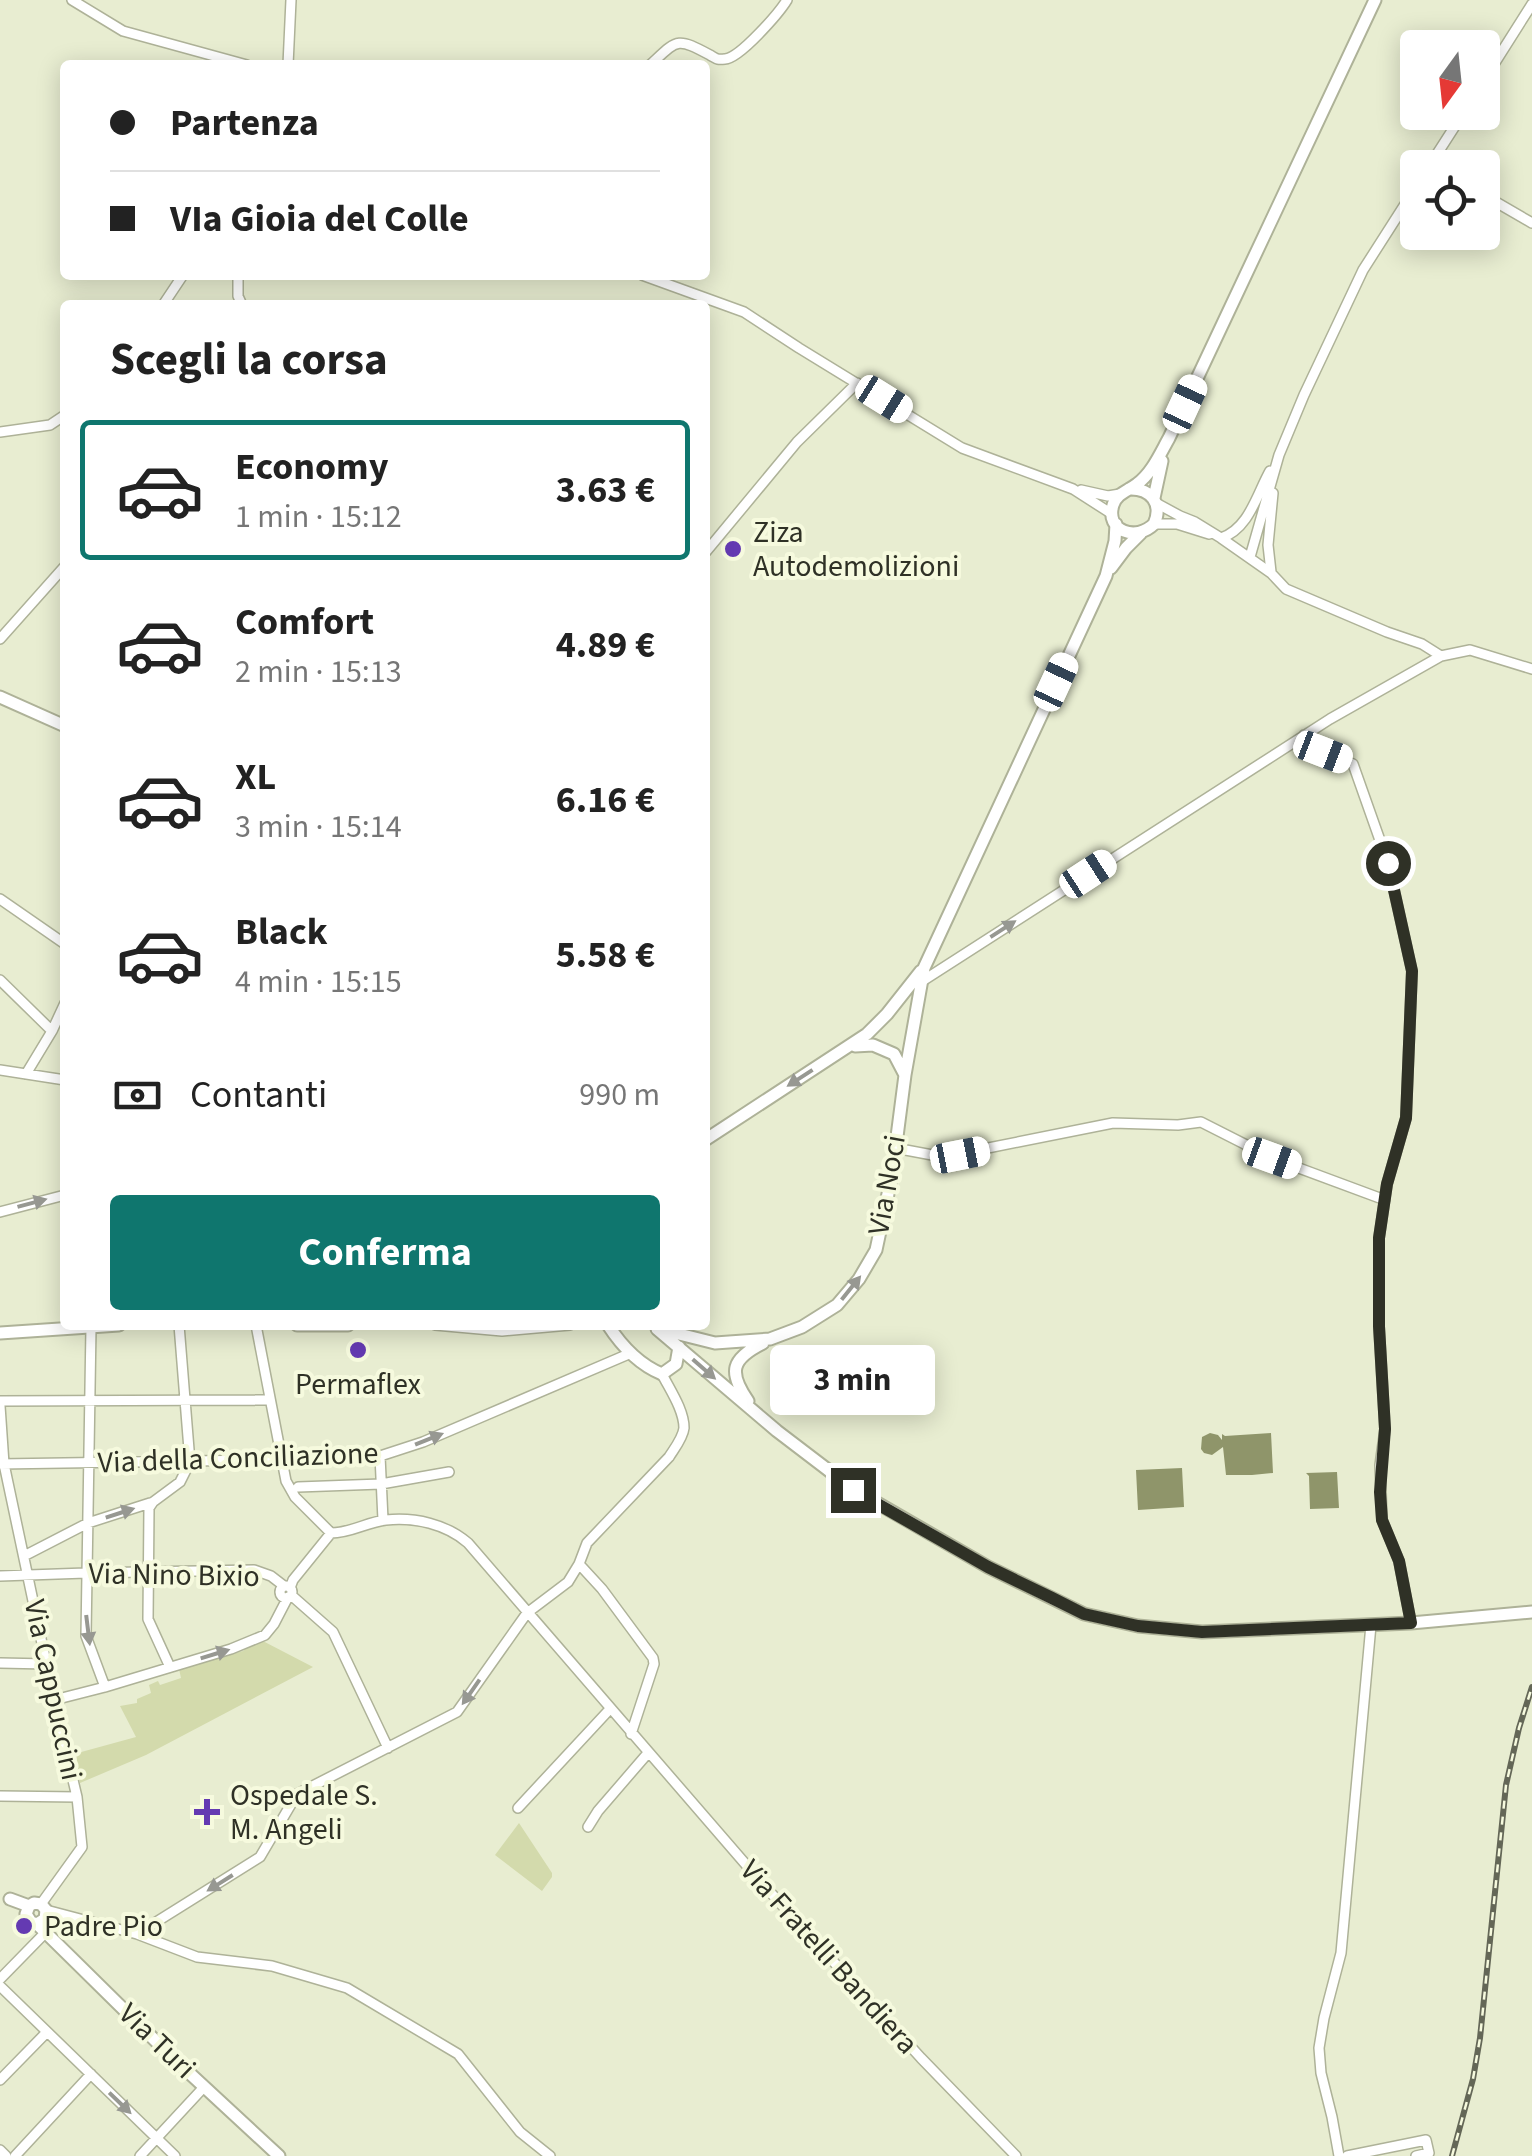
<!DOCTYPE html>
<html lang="it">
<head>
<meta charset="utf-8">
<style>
	:root { --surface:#fff; --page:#f2f2f2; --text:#222; --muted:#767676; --line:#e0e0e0; --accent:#0f766e }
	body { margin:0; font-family:"Source Sans 3",sans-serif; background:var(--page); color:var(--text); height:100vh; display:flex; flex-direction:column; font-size:38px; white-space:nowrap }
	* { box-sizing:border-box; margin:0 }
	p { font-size:32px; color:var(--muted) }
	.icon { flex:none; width:55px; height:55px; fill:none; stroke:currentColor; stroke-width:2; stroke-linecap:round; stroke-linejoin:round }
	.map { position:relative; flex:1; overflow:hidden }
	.sheet { position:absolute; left:60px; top:300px; width:650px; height:1030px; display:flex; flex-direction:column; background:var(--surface); border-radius:10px; box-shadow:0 5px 25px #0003 }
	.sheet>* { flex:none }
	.top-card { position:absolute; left:60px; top:60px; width:650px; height:220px; border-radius:10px; box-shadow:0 5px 25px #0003; display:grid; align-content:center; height:220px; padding:0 50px; background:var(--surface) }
	.needle { width:65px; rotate:195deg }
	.buttons { position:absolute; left:1400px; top:30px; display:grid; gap:20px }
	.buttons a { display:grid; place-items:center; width:100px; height:100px; border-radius:10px; background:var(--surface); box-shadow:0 5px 25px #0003; font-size:50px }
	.end { position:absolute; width:45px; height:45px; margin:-22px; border:12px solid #2f3126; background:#fff; box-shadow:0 0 0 5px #fff }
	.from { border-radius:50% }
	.bubble { position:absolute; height:70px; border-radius:10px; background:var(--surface); box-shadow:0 5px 25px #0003; font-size:32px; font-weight:700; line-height:70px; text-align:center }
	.car { position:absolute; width:30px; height:60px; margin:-30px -15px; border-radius:12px; box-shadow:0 0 8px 2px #0007; background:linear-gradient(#fff 24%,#345 0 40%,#fff 0 76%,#345 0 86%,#fff 0) }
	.top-card b { display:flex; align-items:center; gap:35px; height:95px; font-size:38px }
	.top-card b+b { border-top:2px solid var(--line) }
	.top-card i { width:25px; height:25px; background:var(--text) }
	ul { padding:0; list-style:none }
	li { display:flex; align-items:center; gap:30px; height:140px; margin:0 20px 15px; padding:0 30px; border:5px solid transparent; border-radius:10px }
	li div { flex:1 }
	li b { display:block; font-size:38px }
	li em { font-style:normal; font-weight:700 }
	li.selected { border-color:var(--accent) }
	li>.icon { width:90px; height:90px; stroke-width:1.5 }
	h2 { padding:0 50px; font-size:45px; line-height:120px }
	.pay { display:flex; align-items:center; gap:25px; height:110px; padding:0 50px; font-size:38px }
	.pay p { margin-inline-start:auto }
	.action { display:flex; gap:20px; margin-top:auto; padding:20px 50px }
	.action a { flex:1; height:115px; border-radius:10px; background:var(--accent); color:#fff; font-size:40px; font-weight:700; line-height:115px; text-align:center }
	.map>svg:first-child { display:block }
	.green { fill:#d3daac }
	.water { fill:#8f956a }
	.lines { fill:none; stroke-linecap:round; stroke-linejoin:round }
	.street-casing { stroke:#aeb298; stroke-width:12 }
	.secondary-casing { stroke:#aeb298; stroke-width:15 }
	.street { stroke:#fff; stroke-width:9 }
	.secondary { stroke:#fff; stroke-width:11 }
	.rail-casing { stroke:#646757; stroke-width:6 }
	.rail { stroke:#f6fade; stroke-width:2.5; stroke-dasharray:8; stroke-linecap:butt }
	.oneway { fill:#979892 }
	.route { stroke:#2f3126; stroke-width:12 }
	.poi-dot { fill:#643ab2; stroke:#f6fade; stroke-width:4 }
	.labels { text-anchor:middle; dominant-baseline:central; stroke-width:8; stroke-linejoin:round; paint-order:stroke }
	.poi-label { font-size:30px; fill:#2f3126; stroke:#f6fade; text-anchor:start }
	.street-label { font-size:30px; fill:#2f3126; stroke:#f6fade }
</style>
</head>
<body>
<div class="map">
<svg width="1532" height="2156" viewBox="0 0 1532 2156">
	<rect width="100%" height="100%" fill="#e8edd1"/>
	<path class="green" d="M259,1639L313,1667L146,1755L80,1783L74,1754L136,1737L120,1706L137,1703V1699L151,1693L149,1685L158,1681L160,1685L181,1678L179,1669L243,1651Z
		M519,1823L552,1873V1877L542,1891L495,1855Z"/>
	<path class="water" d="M1210,1433L1218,1435L1222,1440V1434L1225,1436L1271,1433L1273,1473L1252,1475H1226L1223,1447L1212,1455L1204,1453L1201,1449L1202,1437Z
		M1182,1468L1184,1507L1138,1510L1136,1470Z
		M1337,1472L1339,1508L1310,1509L1309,1476L1306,1473Z"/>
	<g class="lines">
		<g class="street-casing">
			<path id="street" d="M72,0L123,31L247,65
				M288,65L291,0
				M650,65C678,39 676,37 710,55C717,59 717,60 725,59C740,58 779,13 787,0
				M1482,83L1532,4
				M1428,168L1464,112
				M1482,194L1532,223
				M238,275V296L242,305
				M642,275L744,312L799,348L962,448L1073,489L1112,514
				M163,305L183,275
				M0,432L50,425L65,415
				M1081,490L1108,496L1120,494
				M1156,503L1180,516L1195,522L1221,538L1271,573L1286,589L1387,632L1422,644L1441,656
				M1154,524H1177L1209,534
				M1221,538C1249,529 1257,494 1270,471
				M705,553L797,442L857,383
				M1250,557L1279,455L1304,395L1363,270L1418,184
				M1271,572L1268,545L1273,493
				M0,639L65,566
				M1304,735L1323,752L1353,764L1388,863L1412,971L1406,1118L1387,1184L1379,1238V1327L1385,1429L1380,1465L1382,1520L1399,1561L1411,1623
				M0,899L65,944
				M0,980L52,1031
				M921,982L1330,719L1441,656L1470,650L1532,669
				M0,1070L65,1080
				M26,1074L52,1031L65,1003
				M895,1148L943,1157L1113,1123L1178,1125L1201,1122L1272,1158L1385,1200
				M0,1212L65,1195
				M256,1325L286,1481L295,1497L331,1533
				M435,1325L502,1331L570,1325
				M91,1327L86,1636L105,1687
				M0,1401L270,1400
				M0,1406L4,1464L54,1700L77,1797L82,1847L41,1904
				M380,1456L383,1520
				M0,1464L374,1458L423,1442L631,1353
				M298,1487L381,1484L449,1472
				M24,1556L88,1523L150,1503
				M579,1564L602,1589L653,1658L654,1664L631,1734
				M0,1576L86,1573L254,1570L271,1576L284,1586
				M280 1592a6 6 0 1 1 12 0a6 6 0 1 1-12 0Z
				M290,1588L293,1580L331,1533C351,1533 367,1522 386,1520C415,1517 446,1524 468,1543L761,1882L921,2058L1016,2156
				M291,1595L333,1632L388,1748
				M0,1663L47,1664
				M170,1667L148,1619L149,1508L153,1502L180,1482L190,1462L179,1325
				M54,1700L105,1687L231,1649L265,1635L274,1624L288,1597
				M0,1796L77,1797
				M518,1808L610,1709
				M588,1827L598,1811L648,1753
				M46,1910L137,1934L197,1957L272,1966L347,1988L458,2054L520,2132L550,2156
				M137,1934L260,1857L297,1794L457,1712L527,1613L568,1582L579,1564L587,1543L669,1457C674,1449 683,1438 684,1428C684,1410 670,1390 662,1374
				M0,1979L46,1932
				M0,1986L175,2156
				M0,2080L47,2032
				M0,2150L6,2156
				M15,2156L91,2074
				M140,2156L204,2087
				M1339,2156L1332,2117L1321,2073L1319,2048L1324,2018L1341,1953L1371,1625
				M1347,2156L1426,2140L1429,2153L1416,2156"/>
		</g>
		<g class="secondary-casing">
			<path id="secondary" d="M1129,489C1151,488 1163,504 1154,524C1136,542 1105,531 1113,505C1117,493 1128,491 1137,484C1152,473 1160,454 1169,438L1375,0
				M1154,498L1162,461
				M1111,568L1126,548L1141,533
				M0,697L65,726
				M855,1046L873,1045L894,1054L905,1075
				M705,1140L867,1034L887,1014L921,971
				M297,1325H348
				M608,1325C621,1345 640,1365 662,1374L676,1364L679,1347
				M656,1325L679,1334L715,1343L770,1339L802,1327L837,1305L859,1279L876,1250L892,1175L905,1075L924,968L1106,576L1115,541L1116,524
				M657,1329L777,1431L853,1489L988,1567L1084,1614L1138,1626L1202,1632L1411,1623L1532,1612
				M0,1333L119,1325
				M748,1401C728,1372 731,1359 763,1343
				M10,1899L29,1906L34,1903L41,1904L46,1910L45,1919L37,1924L31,1922L26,1914L29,1906
				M37,1924L172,2057L279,2156"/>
		</g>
		<use href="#street" class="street"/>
		<use href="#secondary" class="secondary"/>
		<g class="rail-casing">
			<path id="rail" d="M1452,2156L1473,2079L1480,2038L1506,1785L1519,1728L1532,1687"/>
		</g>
		<use href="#rail" class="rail"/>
	</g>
	<defs><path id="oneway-solid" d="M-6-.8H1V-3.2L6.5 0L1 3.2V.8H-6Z" transform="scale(2.5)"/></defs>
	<g class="oneway">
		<use href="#oneway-solid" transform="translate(1003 929) rotate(-33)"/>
		<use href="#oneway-solid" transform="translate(800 1078) rotate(147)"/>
		<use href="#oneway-solid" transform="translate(32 1203) rotate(-15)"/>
		<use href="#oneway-solid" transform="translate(851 1288) rotate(-51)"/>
		<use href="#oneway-solid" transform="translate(704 1369) rotate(41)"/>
		<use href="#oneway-solid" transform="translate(429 1439) rotate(-22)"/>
		<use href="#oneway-solid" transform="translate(120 1513) rotate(-18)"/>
		<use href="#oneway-solid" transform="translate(88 1630) rotate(83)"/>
		<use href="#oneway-solid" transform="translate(215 1654) rotate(-17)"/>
		<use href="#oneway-solid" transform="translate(471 1692) rotate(125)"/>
		<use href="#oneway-solid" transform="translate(220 1883) rotate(148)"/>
		<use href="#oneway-solid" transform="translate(120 2103) rotate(44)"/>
	</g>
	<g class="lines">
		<path class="route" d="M853,1490L988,1567L1052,1598L1084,1614L1138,1626L1202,1632L1411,1623L1399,1561L1382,1520L1380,1492L1385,1429L1379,1326V1238L1387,1184L1406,1118L1412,971L1388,863"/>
	</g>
	<g class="poi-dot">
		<circle cx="733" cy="549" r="10"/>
		<circle cx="358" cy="1350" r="10"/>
		<path d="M202 1797h10v10h10v10h-10v10h-10v-10h-10v-10h10z"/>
		<circle cx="24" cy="1926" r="10"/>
	</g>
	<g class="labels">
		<g class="poi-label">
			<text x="753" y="532">Ziza<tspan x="753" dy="34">Autodemolizioni</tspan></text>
			<text x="358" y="1384" text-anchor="middle">Permaflex</text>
			<text x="230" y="1795">Ospedale S.<tspan x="230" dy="34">M. Angeli</tspan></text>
			<text x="44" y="1926">Padre Pio</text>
		</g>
		<g class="street-label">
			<text transform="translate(887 1185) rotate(-80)">Via Noci</text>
			<text transform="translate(238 1458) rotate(-2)">Via della Conciliazione</text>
			<text transform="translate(174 1575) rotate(1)">Via Nino Bixio</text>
			<text transform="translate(53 1690) rotate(78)">Via Cappuccini</text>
			<text transform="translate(829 1957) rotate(48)">Via Fratelli Bandiera</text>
			<text transform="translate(157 2041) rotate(44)">Via Turi</text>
		</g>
	</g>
</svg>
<div class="buttons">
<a><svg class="needle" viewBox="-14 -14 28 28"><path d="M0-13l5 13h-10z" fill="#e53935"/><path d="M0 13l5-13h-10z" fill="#767676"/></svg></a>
<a><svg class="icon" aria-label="locate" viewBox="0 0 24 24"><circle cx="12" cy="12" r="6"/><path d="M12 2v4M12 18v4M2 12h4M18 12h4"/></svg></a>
</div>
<i class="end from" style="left:1388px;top:863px"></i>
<i class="end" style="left:853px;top:1490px"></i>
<div class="bubble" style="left:770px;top:1345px;width:165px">3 min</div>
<i class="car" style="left:884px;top:399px;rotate:122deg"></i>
<i class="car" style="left:1185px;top:404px;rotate:25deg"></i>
<i class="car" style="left:1056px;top:682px;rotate:25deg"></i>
<i class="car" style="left:1323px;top:752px;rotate:111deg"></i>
<i class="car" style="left:1088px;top:874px;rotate:57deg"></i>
<i class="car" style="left:960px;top:1155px;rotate:79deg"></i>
<i class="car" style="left:1272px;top:1158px;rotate:110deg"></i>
<div class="top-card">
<b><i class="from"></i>Partenza</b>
<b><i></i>VIa Gioia del Colle</b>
</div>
<section class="sheet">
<h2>Scegli la corsa</h2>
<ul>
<li class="selected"><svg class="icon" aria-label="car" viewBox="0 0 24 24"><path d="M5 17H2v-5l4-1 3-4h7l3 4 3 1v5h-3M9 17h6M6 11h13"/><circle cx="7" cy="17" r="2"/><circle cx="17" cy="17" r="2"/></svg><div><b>Economy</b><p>1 min · 15:12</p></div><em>3.63 €</em></li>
<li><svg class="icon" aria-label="car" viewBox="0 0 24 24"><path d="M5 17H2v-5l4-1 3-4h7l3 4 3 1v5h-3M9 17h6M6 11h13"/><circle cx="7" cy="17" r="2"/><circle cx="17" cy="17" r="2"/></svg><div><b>Comfort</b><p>2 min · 15:13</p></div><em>4.89 €</em></li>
<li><svg class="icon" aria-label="car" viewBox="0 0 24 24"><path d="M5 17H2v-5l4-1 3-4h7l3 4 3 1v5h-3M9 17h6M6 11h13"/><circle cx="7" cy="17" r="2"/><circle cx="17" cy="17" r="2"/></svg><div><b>XL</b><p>3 min · 15:14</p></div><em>6.16 €</em></li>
<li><svg class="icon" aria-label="car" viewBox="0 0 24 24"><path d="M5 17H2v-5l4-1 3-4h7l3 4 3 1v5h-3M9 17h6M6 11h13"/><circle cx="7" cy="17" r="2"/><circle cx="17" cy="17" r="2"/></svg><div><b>Black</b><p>4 min · 15:15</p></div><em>5.58 €</em></li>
</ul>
<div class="pay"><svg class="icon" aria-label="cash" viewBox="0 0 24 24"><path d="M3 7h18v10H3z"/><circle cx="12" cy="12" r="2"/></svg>Contanti<p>990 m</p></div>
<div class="action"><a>Conferma</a></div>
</section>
</div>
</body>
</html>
